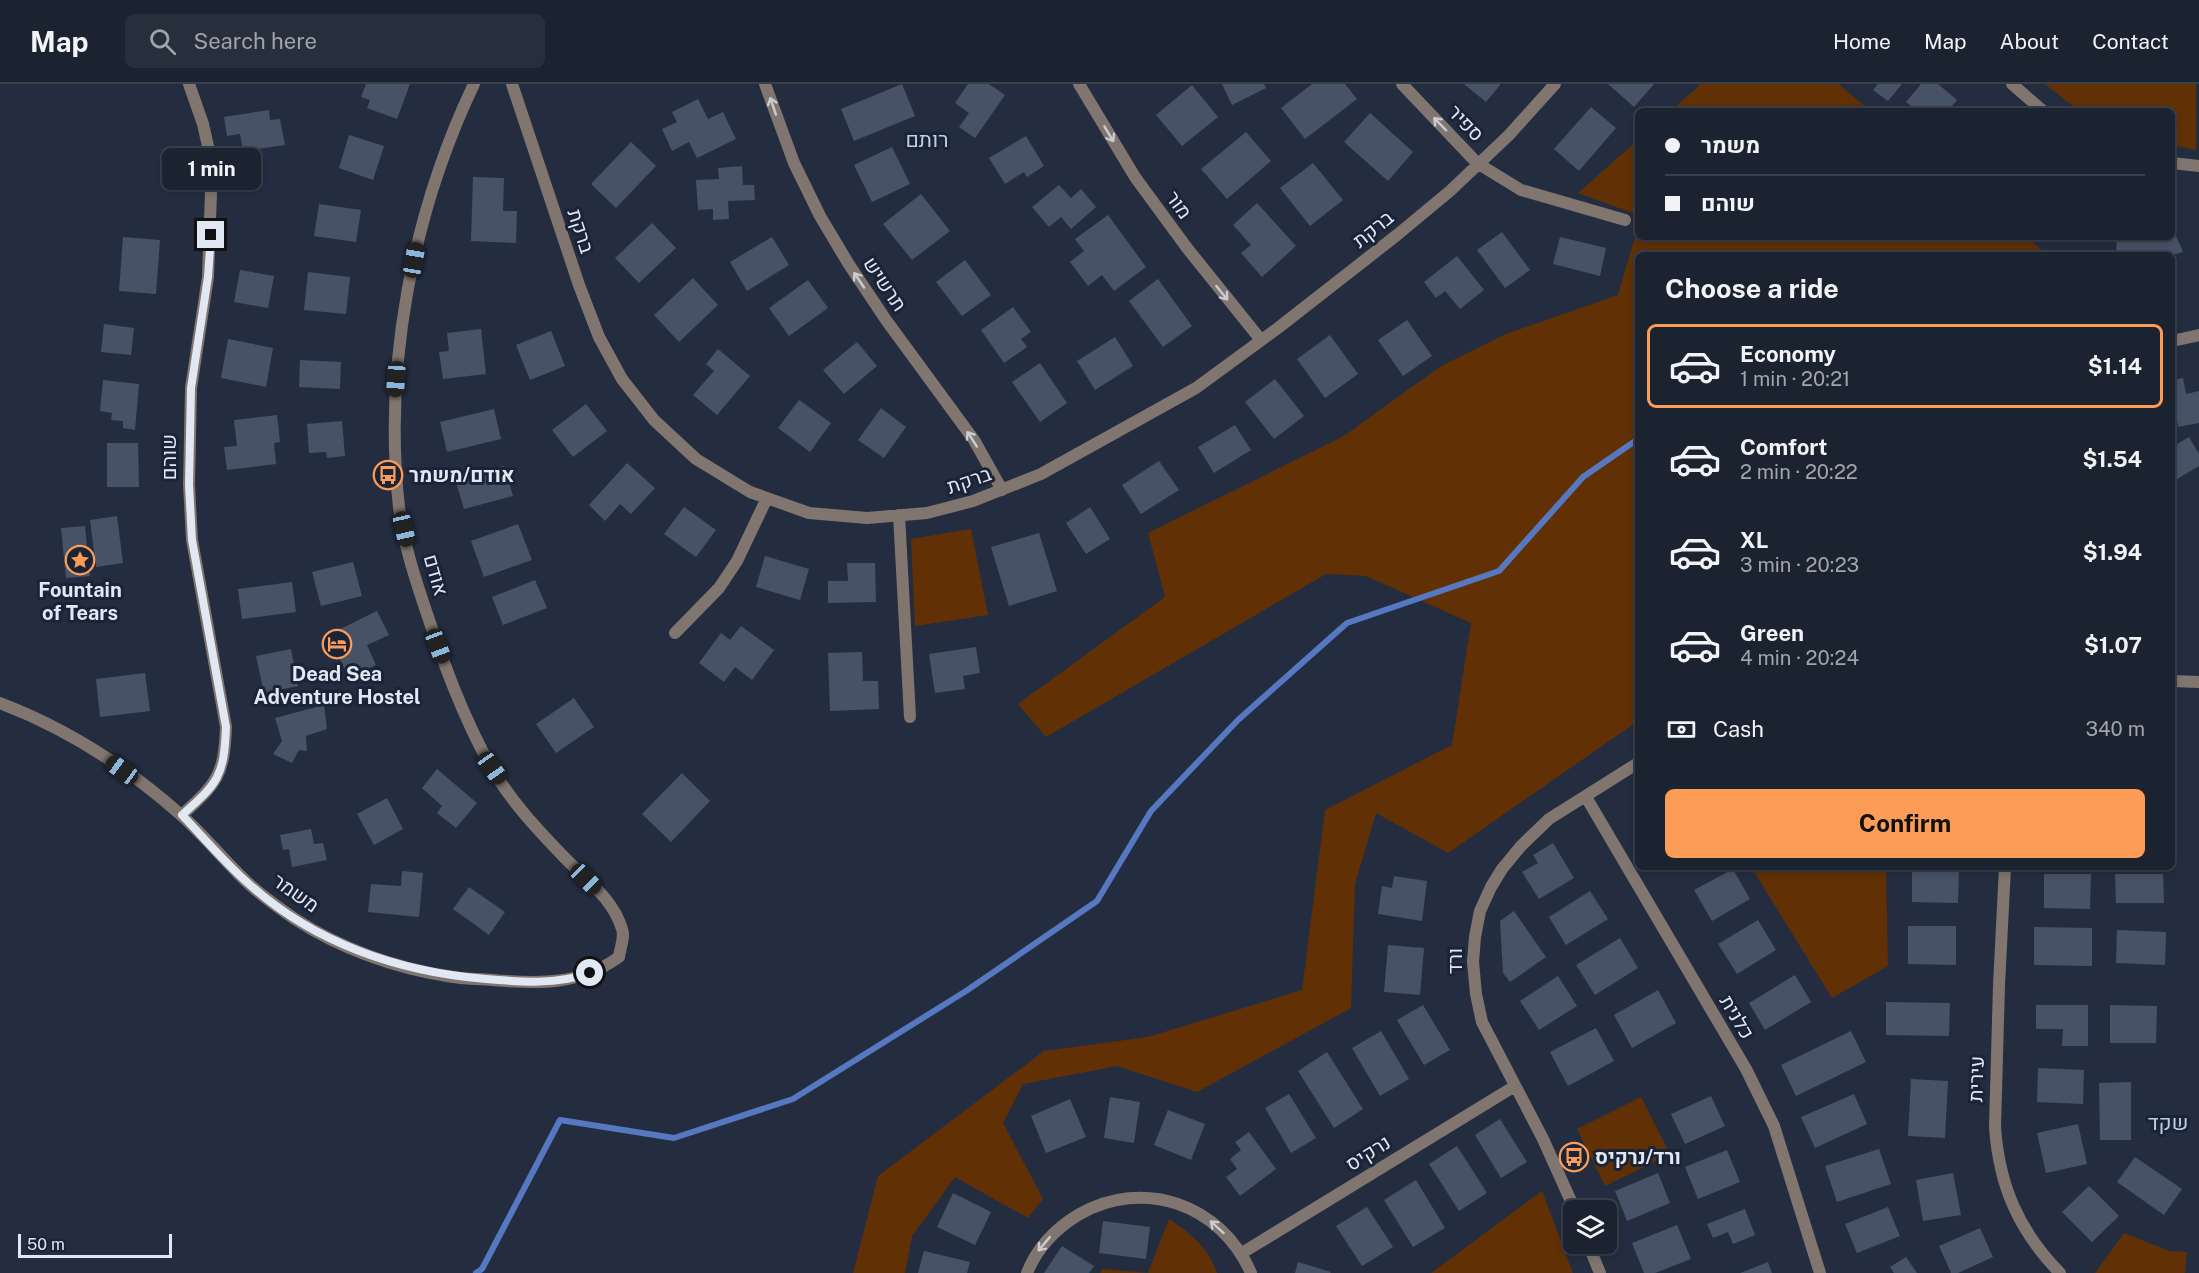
<!DOCTYPE html>
<html lang="en">
<head>
<meta charset="utf-8">
<style>
	:root { --surface:#1b2230; --page:#282f3c; --text:#f1f3f6; --muted:#a0a4ab; --line:#393f4c; --accent:#fd9c56 }
	body { margin:0; font-family:"Public Sans",Heebo,sans-serif; background:var(--page); color:var(--text); height:100vh; display:flex; flex-direction:column; font-size:22px; white-space:nowrap }
	* { box-sizing:border-box; margin:0 }
	p { font-size:20px; color:var(--muted) }
	.icon { flex:none; width:33px; height:33px; fill:none; stroke:currentColor; stroke-width:2; stroke-linecap:round; stroke-linejoin:round }
	.map { position:relative; flex:1; overflow:hidden }
	.drawer { position:absolute; left:1635px; top:168px; width:540px; height:618px; display:flex; flex-direction:column; background:var(--surface); border-radius:9px; box-shadow:0 3px 9px #0003,0 0 0 2px var(--line) }
	.drawer>* { flex:none }
	.banner { position:absolute; left:1635px; top:24px; width:540px; height:132px; border-radius:9px; box-shadow:0 3px 9px #0003,0 0 0 2px var(--line); display:grid; align-content:center; height:132px; padding:0 30px; background:var(--surface) }
	.controls { position:absolute; left:1563px; top:1116px; display:grid; gap:12px }
	.controls a { display:grid; place-items:center; width:54px; height:54px; border-radius:9px; background:var(--surface); box-shadow:0 3px 9px #0003,0 0 0 2px var(--line); font-size:30px }
	.scale { position:absolute; left:18px; bottom:15px; width:154px; box-sizing:border-box; padding-left:6px; border:3px solid #e1e8f4; border-top:0; font-size:16px; line-height:21px; white-space:nowrap; color:#e1e8f4; -webkit-text-stroke:4px #1b2436; paint-order:stroke }
	.end { position:absolute; width:27px; height:27px; margin:-14px; border:8px solid #e1e8f4; background:#111; box-shadow:0 0 0 3px #111 }
	.from { border-radius:50% }
	.bubble { position:absolute; height:42px; border-radius:9px; background:var(--surface); box-shadow:0 3px 9px #0003,0 0 0 2px var(--line); font-size:20px; font-weight:700; line-height:42px; text-align:center }
	.car { position:absolute; width:18px; height:36px; margin:-18px -9px; border-radius:8px; box-shadow:0 0 4px 2px #0007; background:linear-gradient(#222 24%,#8ab4d8 0 40%,#222 0 76%,#8ab4d8 0 86%,#222 0) }
	.banner b { display:flex; align-items:center; gap:21px; height:57px; font-size:22px }
	.banner b+b { border-top:2px solid var(--line) }
	.banner i { width:15px; height:15px; background:var(--text) }
	ul { padding:0; list-style:none }
	li { display:flex; align-items:center; gap:18px; height:84px; margin:0 12px 9px; padding:0 18px; border:3px solid transparent; border-radius:9px }
	li div { flex:1 }
	li b { display:block; font-size:22px }
	li em { font-style:normal; font-weight:700 }
	li.selected { border-color:var(--accent) }
	li>.icon { width:54px; height:54px; stroke-width:1.5 }
	h2 { padding:0 30px; font-size:27px; line-height:72px }
	.pay { display:flex; align-items:center; gap:15px; height:66px; padding:0 30px; font-size:22px }
	.pay p { margin-inline-start:auto }
	.action { display:flex; gap:12px; margin-top:auto; padding:12px 30px }
	.action a { flex:1; height:69px; border-radius:9px; background:var(--accent); color:#111; font-size:24px; font-weight:700; line-height:69px; text-align:center }
	header { display:flex; align-items:center; gap:36px; box-sizing:border-box; height:84px; padding:0 30px; background:var(--surface); border-bottom:2px solid var(--line) }
	header strong { font-size:28px }
	nav { display:flex; gap:33px; margin-inline-start:auto; font-size:21px }
	.search { width:420px; height:54px; background:var(--page); display:flex; align-items:center; gap:15px; box-sizing:border-box; padding:0 21px; border-radius:9px; color:var(--muted); font-size:22px }
	.map>svg:first-child { display:block }
	.green { fill:#613005 }
	.lines { fill:none; stroke-linecap:round; stroke-linejoin:round }
	.stream { stroke:#5578c1; stroke-width:6 }
	.building { fill:#475267 }
	.minor { stroke:#81766f; stroke-width:12 }
	.oneway { stroke:#c9ccd3 }
	.route { stroke:#e1e8f4; stroke-width:8 }
	.labels { text-anchor:middle; dominant-baseline:central; stroke-width:6; stroke-linejoin:round; paint-order:stroke }
	.street-label { font-size:20px; fill:#e1e8f4; stroke:#1b2436 }
	.poi-label { font-size:20px; font-weight:bold; fill:#e1e8f4; stroke:#1b2436; text-anchor:start }
	.neighbourhood-label { font-size:21px; fill:#c0cde5; stroke:#1b2436 }
</style>
</head>
<body>
<header>
<strong>Map</strong>
<div class="search"><svg class="icon" aria-label="search" viewBox="0 0 24 24"><circle cx="10" cy="10" r="6"/><path d="M15 15l6 6"/></svg>Search here</div>
<nav><a>Home</a><a>Map</a><a>About</a><a>Contact</a></nav>
</header>
<div class="map">
<svg width="2199" height="1189" viewBox="0 0 2199 1189">
	<rect width="100%" height="100%" fill="#242d40"/>
	<path class="green" d="M1701,0H1838L1871,27H1671Z
		M2045,0H2196V66L2172,61V27H2079Z
		M1638,56V131L1578,109Z
		M1638,143V153H2026L2041,165L2033,171H1638V637L1448,769L1376,729L1355,800L1351,924L1197,1008L1117,982L1023,1000L1003,1039L1043,1115L1028,1134L955,1093L912,1152L905,1189H853L878,1092L1044,967L1148,953L1302,906L1325,726L1452,661L1471,539L1366,492L1326,490L1046,653L1018,620L1165,513L1148,449L1344,352L1441,282L1506,250L1618,211Z
		M971,445L988,531L915,542L911,455Z
		M1751,783H1886L1888,882L1832,914Z
		M1641,1013L1670,1070L1605,1102L1577,1045Z
		M1542,1107L1573,1189H1431Z
		M1169,1135C1190,1149 1209,1164 1217,1189H1100L1102,1185L1148,1189Z
		M2124,1149L2169,1167L2187,1168L2185,1189H2095Z"/>
	<g class="lines">
		<path class="stream" d="M476,1189L482,1185L560,1036L674,1054L793,1015L966,907L1097,817L1151,727L1238,636L1347,539L1499,487L1583,393L1638,355"/>
	</g>
	<path class="building" d="M366,0H410L397,35L367,24L370,16L361,13Z
		M902,0L915,32L854,57L841,25Z
		M968,0H989L1005,11L975,54L959,43L969,29L955,19Z
		M1222,0H1264L1266,4L1232,21Z
		M1312,0H1345L1357,15L1305,55L1281,24Z
		M1464,0H1501L1486,18Z
		M1608,0H1654L1634,23Z
		M1878,0H1902L1888,17L1873,6Z
		M1921,0H1938L1957,16L1948,27H1917L1906,18Z
		M1192,1L1218,33L1182,62L1156,31Z
		M698,15L708,35L723,28L736,55L697,74L689,58L672,67L662,45L677,38L672,28Z
		M1591,23L1616,44L1579,87L1554,65Z
		M269,26L270,36L280,35L285,61L243,67L240,50L227,52L224,33Z
		M1370,29L1413,68L1388,97L1344,58Z
		M1246,48L1271,77L1227,115L1201,85Z
		M349,51L384,62L373,96L339,84Z
		M1026,52L1044,82L1027,93L1024,88L1005,100L989,74Z
		M631,58L656,82L616,124L591,100Z
		M892,63L910,100L872,118L854,81Z
		M1313,79L1343,116L1310,142L1280,104Z
		M742,82L743,101H754L755,116L728,117L729,135L713,136V125L698,126L696,96L719,95L718,84Z
		M473,93L504,94L503,127H517L516,159L471,157Z
		M1059,101L1071,114L1081,105L1096,123L1071,145L1061,133L1049,143L1032,123Z
		M921,110L950,147L912,176L883,140Z
		M1257,119L1296,162L1262,193L1241,169L1251,161L1233,141Z
		M319,120L361,126L356,158L314,152Z
		M1108,131L1146,183L1114,207L1102,191L1088,202L1070,178L1084,167L1075,155Z
		M652,139L676,164L639,199L615,174Z
		M2172,142L2183,168L2172,171H2116L2117,153H2172Z
		M1502,148L1530,186L1505,204L1477,166Z
		M123,153L160,156L156,210L119,207Z
		M772,153L789,181L747,207L730,178Z
		M1560,153L1606,164L1600,192L1553,180Z
		M1457,172L1484,206L1460,225L1445,207L1436,214L1424,198Z
		M965,176L991,211L962,232L936,198Z
		M240,186L274,192L268,224L234,218Z
		M308,188L350,193L346,230L304,226Z
		M693,194L718,221L679,258L654,231Z
		M1158,195L1192,242L1163,263L1129,217Z
		M808,196L828,224L789,252L769,224Z
		M1013,223L1031,248L1021,255L1027,263L1004,279L981,246Z
		M1407,236L1432,272L1403,292L1378,256Z
		M104,240L134,244L131,271L101,268Z
		M481,245L486,290L443,295L439,268L449,267L447,249Z
		M551,247L565,282L530,296L516,261Z
		M1330,251L1358,290L1325,314L1297,275Z
		M1115,253L1133,282L1095,306L1077,277Z
		M228,255L273,264L266,303L221,294Z
		M857,258L877,282L844,310L823,286Z
		M718,265L750,292L717,331L693,311L714,287L706,280Z
		M300,276L341,278L340,305L299,303Z
		M1040,279L1067,319L1040,338L1012,298Z
		M2183,294L2186,310L2199,307V339L2178,343L2176,330L2172,331V296Z
		M1275,295L1304,332L1274,355L1245,318Z
		M103,296L139,300L135,346L123,344V337L111,336L112,329L100,327Z
		M799,316L831,339L810,368L778,344Z
		M586,320L607,347L573,373L552,346Z
		M881,324L906,343L884,374L858,356Z
		M494,325L501,355L447,368L440,338Z
		M277,331L280,358L274,359L276,380L227,386L224,363L237,362L234,336Z
		M342,337L345,372L327,374L326,368L309,369L307,340Z
		M1235,341L1251,366L1214,389L1198,363Z
		M2189,353L2199,370V382L2172,398V363Z
		M107,359H138L139,403H107Z
		M1159,377L1179,406L1141,430L1122,401Z
		M627,379L655,404L631,430L620,420L605,437L589,421Z
		M504,382L513,412L464,425L455,395Z
		M684,423L716,446L696,473L664,450Z
		M1090,423L1110,455L1086,470L1066,439Z
		M117,432L123,479L96,483L90,436Z
		M518,440L532,476L484,493L471,457Z
		M85,442L90,492L66,494L61,444Z
		M1039,449L1057,507L1009,522L991,463Z
		M765,472L809,485L800,516L756,503Z
		M353,478L362,512L321,522L312,488Z
		M847,479H875L876,518L828,519V497H848Z
		M535,496L547,524L503,541L492,513Z
		M292,498L296,528L242,535L238,505Z
		M377,527L389,551L367,561L376,581L349,594L328,551Z
		M741,542L774,566L752,596L735,583L724,598L699,579L721,549L730,556Z
		M976,563L980,589L963,592L965,605L935,609L929,570Z
		M291,565L298,602L264,609L256,572Z
		M862,568L863,597H878L879,625L830,627L828,569Z
		M145,589L150,627L100,633L96,595Z
		M574,614L594,643L556,669L536,640Z
		M324,621L327,645L306,652L307,667L299,666L292,679L273,670L282,657L275,634Z
		M437,685L477,719L456,744L437,729L442,722L422,704Z
		M682,689L710,717L671,758L642,730Z
		M387,714L403,745L374,761L357,730Z
		M311,745L314,760L323,759L327,776L292,783L289,765L283,766L280,751Z
		M1553,759L1574,794L1539,815L1522,788L1538,779L1533,771Z
		M1912,783L1959,784L1958,819L1912,818Z
		M1733,785L1750,815L1712,837L1694,806Z
		M402,787L423,789L419,833L368,828L371,800L401,802Z
		M2044,790H2091L2090,825L2044,824Z
		M2115,790H2163L2164,819H2116Z
		M1394,792L1427,797L1422,837L1378,830L1382,802L1392,804Z
		M469,803L505,828L489,851L453,825Z
		M1590,807L1608,835L1566,861L1549,833Z
		M1514,827L1546,873L1510,898L1503,889L1500,837Z
		M1758,836L1776,866L1737,890L1718,860Z
		M1908,842H1956V881L1908,880Z
		M2034,843L2092,844V882L2034,881Z
		M2117,846L2166,848L2165,881L2116,879Z
		M1620,854L1638,884L1595,911L1576,881Z
		M1388,861L1424,864L1420,911L1384,908Z
		M1795,891L1811,918L1765,946L1749,919Z
		M1558,892L1577,922L1539,946L1520,917Z
		M1658,906L1676,939L1632,964L1614,931Z
		M1886,918L1950,919L1949,952L1886,951Z
		M1423,921L1450,966L1424,981L1397,936Z
		M2036,921H2088V962H2062L2063,945H2036Z
		M2110,921L2157,922L2156,959H2110Z
		M1596,944L1614,977L1568,1002L1550,968Z
		M1381,947L1409,995L1380,1012L1352,964Z
		M1851,947L1866,978L1796,1012L1781,981Z
		M1327,968L1363,1025L1334,1044L1298,987Z
		M2038,984L2084,986L2083,1020L2037,1018Z
		M1911,995L1948,997L1945,1054L1908,1052Z
		M2131,998V1056H2100L2099,999Z
		M1289,1010L1316,1054L1291,1069L1265,1024Z
		M1854,1010L1867,1040L1815,1064L1801,1033Z
		M1711,1012L1725,1042L1685,1060L1671,1030Z
		M1110,1013L1140,1018L1134,1059L1104,1054Z
		M1070,1015L1086,1053L1046,1069L1031,1032Z
		M1168,1026L1205,1040L1191,1076L1154,1061Z
		M1500,1035L1527,1078L1501,1094L1475,1051Z
		M2078,1040L2087,1080L2046,1089L2037,1049Z
		M1249,1048L1276,1085L1240,1112L1226,1093L1237,1085L1230,1075L1241,1066L1235,1058Z
		M1457,1062L1487,1109L1459,1127L1429,1080Z
		M1879,1065L1891,1100L1837,1118L1825,1082Z
		M1727,1066L1740,1098L1698,1115L1685,1083Z
		M2135,1073L2182,1105L2164,1131L2117,1098Z
		M1658,1089L1670,1119L1627,1137L1615,1107Z
		M1953,1089L1961,1131L1923,1137L1916,1096Z
		M1416,1096L1445,1144L1413,1163L1384,1116Z
		M2089,1102L2119,1132L2092,1158L2062,1128Z
		M953,1109L991,1128L975,1161L937,1143Z
		M1367,1123L1393,1163L1362,1182L1336,1142Z
		M1888,1123L1900,1152L1857,1169L1845,1140Z
		M1745,1125L1755,1151L1733,1160L1728,1148L1713,1154L1707,1140Z
		M1103,1137L1150,1143L1146,1175L1099,1169Z
		M1677,1141L1691,1175L1655,1189H1644L1632,1159Z
		M1980,1144L1993,1173L1958,1189H1951L1939,1162Z
		M1062,1162L1094,1182L1089,1189H1044Z
		M924,1167L970,1178L967,1189H918Z
		M1906,1173L1917,1189H1894L1890,1183Z
		M1298,1178L1331,1188L1330,1189H1295Z
		M1768,1178L1772,1189H1740Z"/>
	<g class="lines">
		<path class="minor" d="M512,0L579,201L599,253L622,295L654,336L696,375L750,408L809,429L867,434L927,429L973,417L1041,390L1196,304L1278,244L1397,151L1450,107L1509,51L1555,0
			M765,0L794,79L820,132L848,179L886,236L974,356L1002,406
			M1079,0L1135,93L1187,164L1261,256
			M1402,0L1477,79L1521,106L1625,136
			M2012,0L2043,27
			M2172,79L2199,82
			M2172,257L2199,251
			M899,431L910,633
			M675,549L719,504L737,477L767,414
			M2172,597L2199,598
			M0,619C66,644 128,684 181,731C205,752 225,778 248,799C262,812 279,824 295,835C339,864 395,884 447,892C462,895 478,895 493,896C539,900 580,901 619,873C620,864 625,853 622,845C613,814 584,794 563,772C536,744 510,716 491,683C463,633 443,578 425,524C414,491 403,457 399,423C383,281 413,128 474,0
			M1586,713L1746,985L1774,1042L1820,1189
			M182,731C217,699 224,692 226,643L192,456L189,401L191,304L208,193L212,80L203,40L189,0
			M2005,783L1999,901L1995,1043C1999,1102 2019,1147 2060,1189
			M1575,1126L1543,1055L1482,938L1476,910L1473,878L1475,853L1480,827L1491,803L1502,785L1521,762L1549,735L1638,679
			M1588,1160L1600,1189
			M1242,1169L1515,1002
			M1027,1189C1037,1164 1055,1145 1078,1131C1143,1093 1221,1120 1251,1189"/>
	</g>
	<defs><path id="oneway-shaft" d="M-6 0H5M1.5-3L5.5 0L1.5 3" fill="none" stroke-width="1.6" stroke-linecap="round" stroke-linejoin="round" transform="scale(1.5)"/></defs>
	<g class="oneway">
		<use href="#oneway-shaft" transform="translate(773 22) rotate(-109)"/>
		<use href="#oneway-shaft" transform="translate(1440 40) rotate(-134)"/>
		<use href="#oneway-shaft" transform="translate(1109 50) rotate(59)"/>
		<use href="#oneway-shaft" transform="translate(859 196) rotate(-124)"/>
		<use href="#oneway-shaft" transform="translate(1222 209) rotate(51)"/>
		<use href="#oneway-shaft" transform="translate(972 355) rotate(-123)"/>
		<use href="#oneway-shaft" transform="translate(1217 1143) rotate(-138)"/>
		<use href="#oneway-shaft" transform="translate(1044 1160) rotate(130)"/>
	</g>
	<g class="lines">
		<path class="route" d="M211,151L208,193L191,304L189,401L192,456L226,643C224,693 218,699 182,731C204,754 225,779 249,800C314,859 399,888 486,895C521,898 556,901 590,889"/>
	</g>
	<defs>
		<g id="bus-ring" transform="scale(1.5)"><circle r="9.5" fill="#1b2436" stroke="#fd9c56" stroke-width="1.5"/><path d="M-5-6H5V4H4V6H2V4H-2V6H-4V4H-5ZM-3.5-4V0h7V-4ZM-3.5 1.2v1.5H-2V1.2ZM2 1.2v1.5H3.5V1.2Z" fill="#fd9c56"/></g>
		<g id="sight-ring" transform="scale(1.5)"><circle r="9.5" fill="#1b2436" stroke="#fd9c56" stroke-width="1.5"/><path d="M0-6L1.8-2.2L6-1.7L2.9 1.2L3.7 5.4L0 3.3L-3.7 5.4L-2.9 1.2L-6-1.7L-1.8-2.2Z" fill="#fd9c56"/></g>
		<g id="hotel-ring" transform="scale(1.5)"><circle r="9.5" fill="#1b2436" stroke="#fd9c56" stroke-width="1.5"/><path d="M-6-4.5h1.5V1H6V5H4.5V3h-9V5H-6ZM-4 0a1.8 1.8 0 1 1 3.6 0ZM.5 0V-2.5h3Q6-2.5 6 0Z" fill="#fd9c56"/></g>
	</defs>
	<g fill-rule="evenodd">
		<use href="#bus-ring" x="388" y="391"/>
		<use href="#sight-ring" x="80" y="476"/>
		<use href="#hotel-ring" x="337" y="560"/>
		<use href="#bus-ring" x="1574" y="1073"/>
	</g>
	<g class="labels">
		<g class="street-label">
			<text transform="translate(1466 39) rotate(46)">ספיר</text>
			<text transform="translate(1179 121) rotate(54)">מור</text>
			<text transform="translate(1373 145) rotate(-39)">ברקת</text>
			<text transform="translate(581 147) rotate(72)">ברקת</text>
			<text transform="translate(885 200) rotate(56)">תרשיש</text>
			<text transform="translate(169 373) rotate(-90)">שוהם</text>
			<text transform="translate(969 396) rotate(-19)">ברקת</text>
			<text transform="translate(436 491) rotate(74)">אודם</text>
			<text transform="translate(296 809) rotate(35)">משמר</text>
			<text transform="translate(1455 877) rotate(-90)">ורד</text>
			<text transform="translate(1737 933) rotate(59)">כלנית</text>
			<text transform="translate(1976 995) rotate(-88)">עירית</text>
			<text transform="translate(1368 1069) rotate(-32)">נרקיס</text>
		</g>
		<g class="poi-label">
			<text x="409" y="391">אודם/משמר</text>
			<text x="80" y="506" text-anchor="middle">Fountain<tspan x="80" dy="23">of Tears</tspan></text>
			<text x="337" y="590" text-anchor="middle">Dead Sea<tspan x="337" dy="23">Adventure Hostel</tspan></text>
			<text x="1595" y="1073">ורד/נרקיס</text>
		</g>
		<g class="neighbourhood-label">
			<text x="927" y="55">רותם</text>
			<text x="2168" y="1038">שקד</text>
		</g>
	</g>
</svg>
<div class="controls">
<a><svg class="icon" aria-label="layers" viewBox="0 0 24 24"><path d="M12 4l9 5-9 5-9-5zM3 14l9 5 9-5"/></svg></a>
</div>
<div class="scale">50 m</div>
<i class="end from" style="left:590px;top:889px"></i>
<i class="end" style="left:211px;top:151px"></i>
<div class="bubble" style="left:162px;top:64px;width:99px">1 min</div>
<i class="car" style="left:414px;top:176px;rotate:10deg"></i>
<i class="car" style="left:396px;top:295px;rotate:184deg"></i>
<i class="car" style="left:404px;top:445px;rotate:167deg"></i>
<i class="car" style="left:438px;top:562px;rotate:159deg"></i>
<i class="car" style="left:492px;top:684px;rotate:145deg"></i>
<i class="car" style="left:122px;top:686px;rotate:306deg"></i>
<i class="car" style="left:586px;top:795px;rotate:135deg"></i>
<div class="banner">
<b><i class="from"></i>משמר</b>
<b><i></i>שוהם</b>
</div>
<section class="drawer">
<h2>Choose a ride</h2>
<ul>
<li class="selected"><svg class="icon" aria-label="car" viewBox="0 0 24 24"><path d="M5 17H2v-5l4-1 3-4h7l3 4 3 1v5h-3M9 17h6M6 11h13"/><circle cx="7" cy="17" r="2"/><circle cx="17" cy="17" r="2"/></svg><div><b>Economy</b><p>1 min · 20:21</p></div><em>$1.14</em></li>
<li><svg class="icon" aria-label="car" viewBox="0 0 24 24"><path d="M5 17H2v-5l4-1 3-4h7l3 4 3 1v5h-3M9 17h6M6 11h13"/><circle cx="7" cy="17" r="2"/><circle cx="17" cy="17" r="2"/></svg><div><b>Comfort</b><p>2 min · 20:22</p></div><em>$1.54</em></li>
<li><svg class="icon" aria-label="car" viewBox="0 0 24 24"><path d="M5 17H2v-5l4-1 3-4h7l3 4 3 1v5h-3M9 17h6M6 11h13"/><circle cx="7" cy="17" r="2"/><circle cx="17" cy="17" r="2"/></svg><div><b>XL</b><p>3 min · 20:23</p></div><em>$1.94</em></li>
<li><svg class="icon" aria-label="car" viewBox="0 0 24 24"><path d="M5 17H2v-5l4-1 3-4h7l3 4 3 1v5h-3M9 17h6M6 11h13"/><circle cx="7" cy="17" r="2"/><circle cx="17" cy="17" r="2"/></svg><div><b>Green</b><p>4 min · 20:24</p></div><em>$1.07</em></li>
</ul>
<div class="pay"><svg class="icon" aria-label="cash" viewBox="0 0 24 24"><path d="M3 7h18v10H3z"/><circle cx="12" cy="12" r="2"/></svg>Cash<p>340 m</p></div>
<div class="action"><a>Confirm</a></div>
</section>
</div>
</body>
</html>
